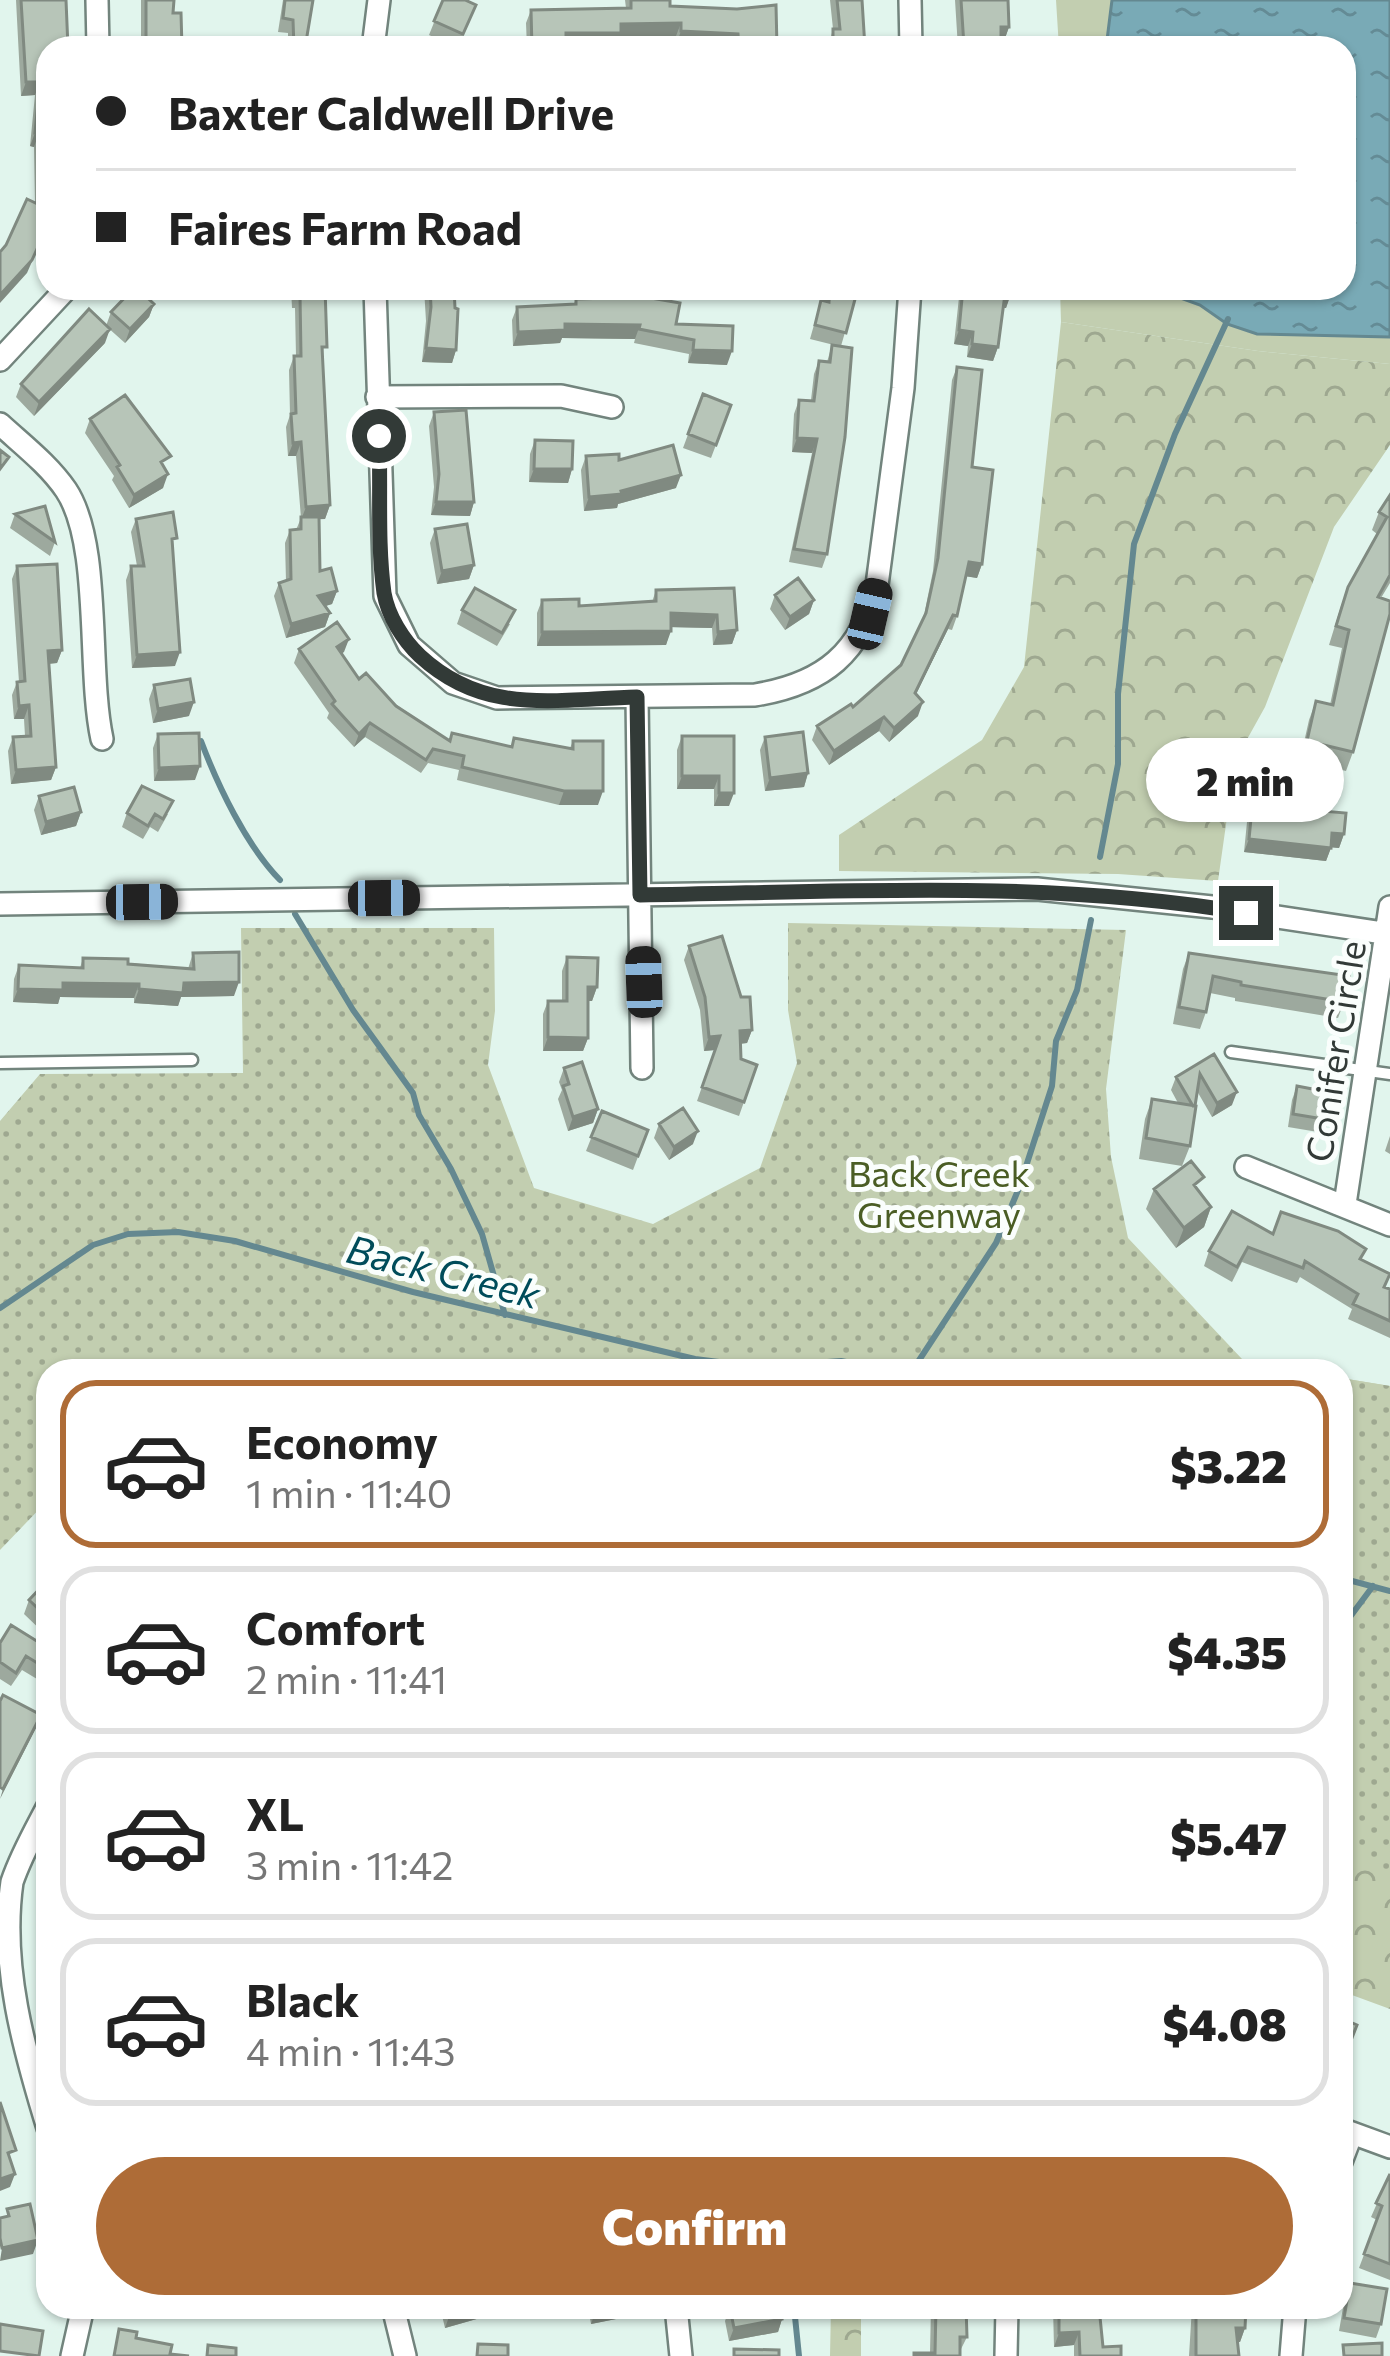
<!DOCTYPE html>
<html lang="en">
<head>
<meta charset="utf-8">
<style>
	:root { --surface:#fff; --page:#f2f2f2; --text:#222; --muted:#767676; --line:#e0e0e0; --accent:#ae6c37 }
	body { margin:0; font-family:Commissioner,sans-serif; background:var(--page); color:var(--text); height:100vh; display:flex; flex-direction:column; font-size:45px; white-space:nowrap }
	* { box-sizing:border-box; margin:0 }
	p { font-size:39px; color:var(--muted) }
	.icon { flex:none; width:66px; height:66px; fill:none; stroke:currentColor; stroke-width:2; stroke-linecap:round; stroke-linejoin:round }
	.map { position:relative; flex:1; overflow:hidden }
	.sheet { position:absolute; left:36px; top:1359px; width:1317px; height:960px; display:flex; flex-direction:column; background:var(--surface); border-radius:36px; box-shadow:0 3px 9px #0004 }
	.sheet>* { flex:none }
	.banner { position:absolute; left:36px; top:36px; width:1320px; height:264px; border-radius:36px; box-shadow:0 3px 9px #0004; display:grid; align-content:center; height:264px; padding:0 60px; background:var(--surface) }
	.end { position:absolute; width:54px; height:54px; margin:-27px; border:15px solid #323a37; background:#fff; box-shadow:0 0 0 6px #fff }
	.from { border-radius:50% }
	.bubble { position:absolute; height:84px; border-radius:42px; background:var(--surface); box-shadow:0 3px 9px #0004; font-size:39px; font-weight:800; line-height:84px; text-align:center }
	.car { position:absolute; width:36px; height:72px; margin:-36px -18px; border-radius:15px; box-shadow:0 0 9px 3px #0007; background:linear-gradient(#222 24%,#8ab4d8 0 40%,#222 0 76%,#8ab4d8 0 86%,#222 0) }
	.banner b { display:flex; align-items:center; gap:42px; height:114px; font-size:45px }
	.banner b+b { border-top:3px solid var(--line) }
	.banner i { width:30px; height:30px; background:var(--text) }
	ul { padding:21px 0 0; list-style:none }
	li { display:flex; align-items:center; gap:36px; height:168px; margin:0 24px 18px; padding:0 36px; border:6px solid var(--line); border-radius:36px }
	li div { flex:1 }
	li b { display:block; font-size:45px }
	li em { font-style:normal; font-weight:800 }
	li.current { border-color:var(--accent) }
	li>.icon { width:108px; height:108px; stroke-width:1.5 }
	.primary-button { display:flex; gap:24px; margin-top:auto; padding:24px 60px }
	.primary-button a { flex:1; height:138px; border-radius:72px; background:var(--accent); color:#fff; font-size:48px; font-weight:800; line-height:138px; text-align:center }
	.map>svg:first-child { display:block }
	.grass { fill:#c2ceb0 }
	.forest { fill:url(#forest-crowns) }
	.park { fill:url(#park-dots) }
	.water { fill:url(#water-ripples); stroke:#648890; stroke-width:3 }
	.lines { fill:none; stroke-linecap:round; stroke-linejoin:round }
	.stream { stroke:#648890; stroke-width:6 }
	.lane-casing { stroke:#72847d; stroke-width:15 }
	.street-casing { stroke:#72847d; stroke-width:26 }
	.lane { stroke:#fff; stroke-width:10 }
	.street { stroke:#fff; stroke-width:21 }
	.wall { fill:#9da99e }
	.shaded-wall { fill:#808a81 }
	.building { fill:#b7c5b8; stroke:#808a81; stroke-width:3 }
	.route { stroke:#323a37; stroke-width:15 }
	.labels { text-anchor:middle; dominant-baseline:central; stroke-width:10; stroke-linejoin:round; paint-order:stroke }
	.street-label { font-size:36px; fill:#323a37; stroke:#fafefc }
	.park-label { font-size:36px; fill:#4a5d24; stroke:#fafefc }
	.water-label { font-size:39px; font-style:italic; fill:#004c5a; stroke:#fafefc }
</style>
</head>
<body>
<div class="map">
<svg width="1390" height="2356" viewBox="0 0 1390 2356">
	<defs>
		<pattern id="forest-crowns" width="20" height="18" patternUnits="userSpaceOnUse" patternTransform="scale(3)"><rect width="20" height="18" fill="#c2ceb0"/><path d="M2 6a3 3 0 1 1 6 0M12 15a3 3 0 1 1 6 0" fill="none" stroke="#9ea890"/></pattern>
		<pattern id="park-dots" width="8" height="8" patternUnits="userSpaceOnUse" patternTransform="scale(3)"><rect width="8" height="8" fill="#c2ceb0"/><path d="M2 2h.1M6 6h.1" fill="none" stroke="#9ea890" stroke-width="1.8" stroke-linecap="round"/></pattern>
		<pattern id="water-ripples" width="26" height="14" patternUnits="userSpaceOnUse" patternTransform="scale(3)"><rect width="26" height="14" fill="#79aab6"/><path d="M2 4q2-2 4 0t4 0M15 11q2-2 4 0t4 0" fill="none" stroke="#648b95"/></pattern>
	</defs>
	<rect width="100%" height="100%" fill="#e1f5ed"/>
	<path class="grass" d="M1056,0H1390V364L1258,351L1061,322L1060,288H1344V48H1059Z"/>
	<path class="forest" d="M1061,322L1258,351L1390,364V445L1334,527L1265,707L1235,761L1218,881L1118,874L839,871V835L982,740L1024,667Z
		M1341,1378L1390,1386V2009L1341,1991Z
		M831,2307H861V2356H830Z"/>
	<path class="park" d="M788,923L1126,930L1106,1089L1111,1157L1128,1238L1242,1359L1305,1371H48V1500L0,1550V1121L40,1074L243,1073L241,928H494L495,1011L488,1065L534,1188L653,1224L760,1168L797,1063L788,1010Z
		M1341,1378L1390,1386V1872L1341,1855Z"/>
	<path class="water" d="M1112,0H1390V337L1257,334L1227,324L1200,305L1153,288H1344V48H1106Z"/>
	<g class="lines">
		<path class="stream" d="M201,741C218,786 246,845 280,880
			M1100,857L1118,764V694L1134,544L1175,434L1228,319
			M295,914L353,1010L413,1093L419,1115L451,1169L482,1234L505,1315
			M0,1308L93,1245L128,1234L178,1232L235,1241L413,1292L695,1359L759,1367L841,1361L893,1371
			M912,1371L996,1243L1019,1188L1052,1086L1056,1041L1077,990L1091,920
			M1341,1578L1390,1591
			M1341,1629L1373,1586
			M794,2307L799,2356"/>
		<g class="lane-casing">
			<path id="lane" d="M1231,1052L1390,1074
				M0,1063L192,1060"/>
		</g>
		<g class="street-casing">
			<path id="street" d="M97,0L98,48
				M910,0L911,48
				M373,48L379,0
				M375,288L385,596L409,645L453,683L497,698L755,695C823,684 862,653 877,585L903,388L910,288
				M0,360L67,288
				M377,397L561,396L612,407
				M0,424C23,445 49,465 66,490C102,544 87,670 102,739
				M637,697L642,1068
				M0,904L1037,889L1212,907L1390,934
				M1246,1167L1390,1225
				M1345,1204L1390,907
				M48,1806C35,1831 21,1855 12,1882C0,1965 24,2050 48,2128
				M1341,2129L1390,2147
				M1341,2162L1352,2133
				M393,2307L405,2356
				M676,2307L681,2356
				M72,2356L83,2307
				M1006,2356L1007,2307
				M1291,2356L1295,2307"/>
		</g>
		<use href="#lane" class="lane"/>
		<use href="#street" class="street"/>
	</g>
	<path class="wall" d="M16,0H66L48,48V203H35L34,147L30,146L35,95L21,96Z
		M141,0H174L173,13L182,48H141Z
		M283,0H313L305,48H288V33L278,32Z
		M443,0L476,5L460,42L467,48H421L423,44L446,43L429,35Z
		M625,0H670V6L777,48L676,45V36L619,38L616,47L527,48L526,23L531,10L626,8Z
		M830,0H862L865,48H828L833,29Z
		M955,0H1008L1009,27L1004,41H1001V48H958Z
		M291,288H325L323,359L330,505L325,519H319L320,571L337,591L332,604L325,606L330,613L325,627L286,638L274,596L279,583L286,581L285,543L290,530H296L301,518L296,456H288L286,427L290,415L289,370L294,356H296L295,308H292Z
		M424,288H454L456,350L452,363L422,362L426,321Z
		M826,288H858L841,346L827,554L822,568L789,562L812,453L792,452L794,414L799,400H811L814,374L819,361L827,362L832,345L838,346L810,339L821,300L825,301Z
		M960,288H1012L1006,308H1003L998,347L993,361L967,357L968,346L954,344Z
		M576,299L676,324L727,365L688,363L689,354L634,343L635,339L562,338L560,343L513,346L512,320L517,307L574,304Z
		M154,304L149,317L125,343L106,326L111,312Z
		M105,343L34,416L16,397L21,384Z
		M957,367L972,467L982,564L977,578L966,576L957,616L952,630L948,629L916,694L918,716L889,742L879,731L829,765L812,740L817,726L853,707L901,665L923,620L933,571L952,380Z
		M703,394L731,405L711,458L683,448Z
		M434,412L474,502L470,516L431,515L434,487L429,426Z
		M90,419L166,470L163,488L129,508L112,480L114,476L85,433Z
		M535,440L572,469L568,483L529,482L530,454Z
		M586,456L619,460L676,488L618,504L617,508L584,511L581,470Z
		M1390,495V583L1381,598L1353,752L1346,771L1300,760L1309,720L1316,701L1330,705L1342,648L1329,645L1341,606L1348,587L1377,534L1372,530L1379,512Z
		M15,514L55,542L50,556L10,528Z
		M136,519L173,549L175,666L132,668L126,580L131,566H137L131,532Z
		M435,529L474,565L469,579L437,584L430,543Z
		M17,566L62,650L57,663L49,664L56,767L51,780L11,784L8,751L13,737L25,736L24,719H14L12,695L17,682H19L12,579Z
		M734,588L737,630L732,644L713,645L712,628L671,627L666,645L537,646V613L542,600L579,606L652,602L656,590Z
		M775,595L814,600L809,614L785,630L770,609Z
		M462,610L510,624L497,646L457,624Z
		M349,639L341,654L359,679L449,741L452,733L511,747L514,738L570,748L573,741L598,805H559L457,780L459,770L428,763L421,773L365,737L354,747L327,718L329,713L294,663L299,649Z
		M154,685L189,716L153,723L149,699Z
		M158,734L195,780L154,781L153,748Z
		M682,736H734L729,806H714V789H677V750Z
		M765,737L808,773L804,787L765,791L760,750Z
		M39,796L81,812L76,826L41,835L34,810Z
		M1253,798L1298,809L1344,834L1339,848L1331,847L1326,861L1244,852L1248,812Z
		M127,813L168,814L158,832L150,827L143,839L122,827Z
		M689,946L741,997L752,1030L747,1043L740,1044L741,1059L757,1065L739,1116L697,1101L715,1050L704,1051L700,1010L684,960Z
		M193,953L234,996L181,997L178,1006L134,1003V998L60,997L58,1004L13,1002L14,979L19,965L80,968L83,958L188,969Z
		M1189,953L1344,1002L1338,1018L1235,1001V998L1210,993L1206,1012L1200,1029L1173,1024L1183,969Z
		M567,957L597,987L592,1001H588V1038L583,1051H543V1014L548,1001H562V971Z
		M1214,1054L1232,1105L1212,1117L1197,1091L1190,1146L1182,1166L1139,1159L1145,1119L1152,1099L1178,1103L1171,1090L1176,1077Z
		M564,1068L598,1109L593,1123L568,1131L558,1099L562,1090L559,1082Z
		M1297,1086L1329,1120L1324,1133L1288,1127L1292,1100Z
		M602,1111L648,1130L633,1170L586,1151Z
		M659,1124L693,1144L669,1160L654,1138Z
		M1390,1136V1154L1385,1151Z
		M1154,1189L1199,1191L1211,1207L1204,1227L1176,1248L1146,1209Z
		M1273,1234L1362,1260L1385,1287L1390,1289V1338L1348,1319L1352,1309L1300,1277L1297,1283L1242,1262L1232,1282L1204,1266L1209,1251Z
		M48,1580V1637L24,1614L29,1600Z
		M0,1643L48,1648V1659L37,1679L22,1670L11,1686L0,1679Z
		M1390,2174V2280L1359,2268L1377,2220L1371,2217Z
		M1350,2283L1381,2324L1376,2338L1339,2331L1345,2296Z
		M440,2307H490L487,2316L445,2328Z
		M588,2307H625L621,2318L591,2324Z
		M931,2307H966L967,2337L960,2351V2356H913L914,2353H930Z
		M1053,2307H1099L1103,2347L1121,2356H1074V2345L1054,2347Z
		M1192,2307H1246L1245,2328L1240,2342H1238L1239,2356H1189Z
		M730,2308L782,2319L778,2332L729,2341L725,2321Z"/>
	<path class="shaded-wall" d="M681,23L676,36L619,38L616,47L561,46L566,33L621,24Z
		M1001,27H1009L1004,41H996Z
		M681,31L738,34L733,48L676,45Z
		M26,82H40L35,95L21,96Z
		M35,133H39L34,147L30,146Z
		M40,189H48V203H35Z
		M48,225L27,273L0,303V295Z
		M1005,294H1011L1006,308H1000Z
		M154,304L149,317L125,343L130,329Z
		M565,324L640,325L635,339L562,338L560,343L513,346L518,332Z
		M110,329L105,343L34,416L39,402Z
		M959,330L973,332L968,346L954,344Z
		M972,344L998,347L993,361L967,357Z
		M426,348L456,350L452,363L422,362Z
		M693,350L732,351L727,365L688,363Z
		M797,438L817,439L812,453L792,452Z
		M301,442L296,456H288L293,443Z
		M534,469H572L568,483L529,482Z
		M168,474L163,488L129,508L134,495Z
		M681,475L676,488L618,504L617,508L584,511L589,497L621,491Z
		M436,502H474L470,516L431,515Z
		M330,505L325,519L301,520L306,507Z
		M969,562L982,564L977,578L964,576Z
		M474,565L469,579L437,584L442,571Z
		M337,591L332,604L313,610L318,596Z
		M814,600L809,614L785,630L790,617Z
		M330,613L325,627L286,638L291,624Z
		M671,613L717,615L712,628L666,627Z
		M953,615L948,629L910,706L915,693Z
		M737,630L732,644L713,645L718,632Z
		M671,631L666,645L537,646L542,632Z
		M349,639L344,652L332,661L337,647Z
		M62,650L57,663L43,664L48,651Z
		M180,652L175,666L132,668L137,655Z
		M194,702L189,716L153,723L158,709Z
		M923,702L918,716L889,742L894,728Z
		M29,705L24,719H14L19,706Z
		M884,717L879,731L829,765L834,751Z
		M370,723L365,737L354,747L359,734Z
		M200,766L195,780L154,781L159,768Z
		M56,767L51,780L11,784L16,770Z
		M808,773L804,787L765,791L770,778Z
		M682,776H719L714,789H677Z
		M564,791H603L598,805H559Z
		M719,793H734L729,806H714Z
		M81,812L76,826L41,835L46,822Z
		M1332,833L1344,834L1339,848L1327,847Z
		M1249,839L1331,848L1326,861L1244,852Z
		M239,982L234,996L181,997L178,1006L134,1003L139,989L184,983Z
		M63,983L139,984L134,998L60,997L58,1004L13,1002L18,989Z
		M588,987H597L592,1001H583Z
		M752,1030L747,1043L735,1044L740,1031Z
		M720,1036L715,1050L704,1051L709,1037Z
		M548,1037L588,1038L583,1051H543Z
		M1237,1092L1232,1105L1212,1117L1217,1103Z
		M598,1109L593,1123L568,1131L573,1117Z
		M698,1131L693,1144L669,1160L674,1147Z
		M1211,1207L1204,1227L1176,1248L1184,1228Z
		M41,1715L36,1728L0,1799L3,1789Z
		M15,2174L10,2187L0,2191V2179Z
		M38,2240L33,2254L0,2261L2,2248Z
		M477,2307H490L487,2316L445,2328L450,2314Z
		M613,2307H625L621,2318L591,2324L596,2310Z
		M782,2319L778,2332L729,2341L734,2328Z
		M1236,2328H1245L1240,2342L1231,2341Z
		M1079,2332L1074,2345L1054,2347L1059,2333Z"/>
	<path class="building" d="M21,0H66L68,48H48V189H40L39,133H35L40,82H26Z
		M146,0H174L173,13H181L182,48H146Z
		M285,0H313L305,48H294L293,20L283,18Z
		M443,0H465L476,5L463,34L434,21Z
		M631,0H670V6L737,9L776,5L777,48H739L738,34L681,31V23L621,24V33H566V48H532L531,10L631,8Z
		M837,0H862L865,48H833V29H840Z
		M961,0H1008L1009,27H1001V48H961V46H964Z
		M467,42V48H423V44Z
		M27,199L48,209V225L32,260L0,295V252L6,245Z
		M134,288H137L154,304L130,329L111,312Z
		M296,288H325L327,347H322L330,505L306,507L301,442L293,443L291,414L296,413L294,356H301L300,295H296Z
		M430,288H454L455,308L458,309L456,350L426,348L431,307Z
		M830,288H858L846,333L815,325L821,300L829,302Z
		M963,288H1012L1011,294H1005L998,347L972,344L973,332L959,330Z
		M645,297L680,303L676,324L733,326L732,351L693,350L694,340L639,329L640,325L565,324V330L518,332L517,307L576,304V299Z
		M89,309L110,329L39,402L21,384Z
		M832,345L852,348L845,437L827,554L794,549L817,439L797,438L799,400L814,401L819,361L830,362Z
		M957,367L982,370L972,467L993,470L982,564L969,562L957,616L953,615L915,693L923,702L894,728L884,717L834,751L817,726L851,704L853,707L901,665L926,613L938,558Z
		M703,394L731,405L716,445L688,434Z
		M125,395L171,456L161,462L168,474L134,495L117,467L120,465L90,419Z
		M466,410L474,502H436L439,474L434,412Z
		M535,440L573,441L572,469H534Z
		M673,445L681,475L621,491L622,494L589,497L586,456L619,454V460Z
		M0,450L9,457L0,469Z
		M1390,495V575L1378,597L1390,601V614L1353,752L1307,741L1316,701L1333,705L1349,630L1336,626L1348,587L1387,517L1379,512Z
		M45,506L55,542L15,514Z
		M173,512L177,538L172,539L180,652L137,655L131,566H144L136,519Z
		M301,517H319L320,571L331,568L337,591L318,596L330,613L291,624L279,583L291,579L290,530L301,529Z
		M467,524L474,565L442,571L435,529Z
		M57,564L62,650L48,651L56,767L16,770L13,737L31,736L29,705L19,706L17,682L25,681L17,566Z
		M798,578L814,600L790,617L775,595Z
		M475,588L515,610L502,633L462,610Z
		M734,588L737,630L718,632L717,615L671,613V631L542,632V600L579,599V606L656,601V590Z
		M337,622L349,639L337,647L359,679L366,673L396,706L450,741L452,733L512,747L514,738L573,749V741H603V791H564L462,767L464,756L433,749L426,760L370,723L359,734L332,704L335,701L299,649Z
		M190,679L194,702L158,709L154,685Z
		M803,732L808,773L770,778L765,737Z
		M199,733L200,766L159,768L158,734Z
		M682,736H734V793H719V776H682Z
		M142,786L173,801L163,819L155,814L148,826L127,813Z
		M74,787L81,812L46,822L39,796Z
		M1253,798L1299,803L1298,809L1346,813L1344,834L1332,833L1331,848L1249,839Z
		M722,936L741,997H750L752,1030L740,1031L741,1059L757,1065L744,1102L702,1087L720,1036L709,1037L705,997L689,946Z
		M239,952V982L184,983L183,993L139,989V984L63,983V990L18,989L19,965L83,968V958L128,959V964L194,969L193,953Z
		M1189,953L1349,976L1344,1002L1241,985V982L1213,976L1206,1012L1179,1007Z
		M567,957L598,958L597,987H588V1038L548,1037V1001H567Z
		M1214,1054L1237,1092L1217,1103L1200,1074L1195,1106H1193L1176,1077Z
		M582,1062L598,1109L573,1117L563,1086L569,1084L564,1068Z
		M1297,1086L1333,1093L1329,1120L1293,1114Z
		M1152,1099L1196,1106L1190,1146L1146,1138Z
		M683,1108L698,1131L674,1147L659,1124Z
		M602,1111L648,1130L638,1156L591,1137Z
		M1191,1161L1204,1177L1194,1185L1211,1207L1184,1228L1154,1189Z
		M1232,1211L1273,1234L1281,1212L1338,1231L1366,1249L1360,1259L1390,1274L1384,1287L1390,1289V1321L1353,1304L1358,1294L1305,1261L1303,1268L1248,1247L1237,1267L1209,1251Z
		M48,1580V1618L29,1600Z
		M11,1625L48,1648V1655L42,1666L26,1656L16,1673L0,1662V1643Z
		M3,1695L41,1715L3,1789L0,1787V1701Z
		M1341,2018L1357,2025L1343,2061L1341,2060Z
		M0,2102L16,2150L8,2153L15,2174L0,2179Z
		M1390,2174V2264L1364,2254L1382,2206L1376,2203Z
		M30,2204L38,2240L2,2248L0,2238V2218L9,2216L7,2209Z
		M1350,2283L1387,2289L1381,2324L1344,2318Z
		M448,2307H477L450,2314Z
		M780,2307L782,2319L734,2328L730,2308Z
		M936,2307H966L967,2337H960V2356H914V2353H935Z
		M1059,2307H1099L1103,2347L1121,2346V2356H1080L1079,2332L1059,2333Z
		M1196,2307H1246L1245,2328H1236L1239,2356H1196Z
		M0,2324L43,2331L39,2356L0,2351Z
		M119,2329L137,2332L136,2338L172,2345L170,2354L189,2356H114Z
		M1382,2343V2356H1344L1343,2345Z
		M478,2344L508,2345V2356H477Z
		M208,2345L236,2348V2356H207Z
		M734,2349L779,2350V2356H734Z"/>
	<g class="lines">
		<path class="route" d="M379,436C381,488 377,542 384,593C388,616 403,640 420,656C485,716 554,699 637,697L640,895C842,892 1045,879 1246,913"/>
	</g>
	<g class="labels">
		<g class="street-label">
			<text transform="translate(1334 1051) rotate(-81)">Conifer Circle</text>
		</g>
		<g class="park-label">
			<text x="939" y="1172">Back Creek<tspan x="939" dy="41">Greenway</tspan></text>
		</g>
		<g class="water-label">
			<text transform="translate(444 1270) rotate(14)">Back Creek</text>
		</g>
	</g>
</svg>
<i class="end from" style="left:379px;top:436px"></i>
<i class="end" style="left:1246px;top:913px"></i>
<div class="bubble" style="left:1146px;top:738px;width:198px">2 min</div>
<i class="car" style="left:870px;top:614px;rotate:13deg"></i>
<i class="car" style="left:384px;top:898px;rotate:89deg"></i>
<i class="car" style="left:142px;top:902px;rotate:89deg"></i>
<i class="car" style="left:644px;top:982px;rotate:358deg"></i>
<div class="banner">
<b><i class="from"></i>Baxter Caldwell Drive</b>
<b><i></i>Faires Farm Road</b>
</div>
<section class="sheet">
<ul>
<li class="current"><svg class="icon" aria-label="car" viewBox="0 0 24 24"><path d="M5 17H2v-5l4-1 3-4h7l3 4 3 1v5h-3M9 17h6M6 11h13"/><circle cx="7" cy="17" r="2"/><circle cx="17" cy="17" r="2"/></svg><div><b>Economy</b><p>1 min · 11:40</p></div><em>$3.22</em></li>
<li><svg class="icon" aria-label="car" viewBox="0 0 24 24"><path d="M5 17H2v-5l4-1 3-4h7l3 4 3 1v5h-3M9 17h6M6 11h13"/><circle cx="7" cy="17" r="2"/><circle cx="17" cy="17" r="2"/></svg><div><b>Comfort</b><p>2 min · 11:41</p></div><em>$4.35</em></li>
<li><svg class="icon" aria-label="car" viewBox="0 0 24 24"><path d="M5 17H2v-5l4-1 3-4h7l3 4 3 1v5h-3M9 17h6M6 11h13"/><circle cx="7" cy="17" r="2"/><circle cx="17" cy="17" r="2"/></svg><div><b>XL</b><p>3 min · 11:42</p></div><em>$5.47</em></li>
<li><svg class="icon" aria-label="car" viewBox="0 0 24 24"><path d="M5 17H2v-5l4-1 3-4h7l3 4 3 1v5h-3M9 17h6M6 11h13"/><circle cx="7" cy="17" r="2"/><circle cx="17" cy="17" r="2"/></svg><div><b>Black</b><p>4 min · 11:43</p></div><em>$4.08</em></li>
</ul>
<div class="primary-button"><a>Confirm</a></div>
</section>
</div>
</body>
</html>
